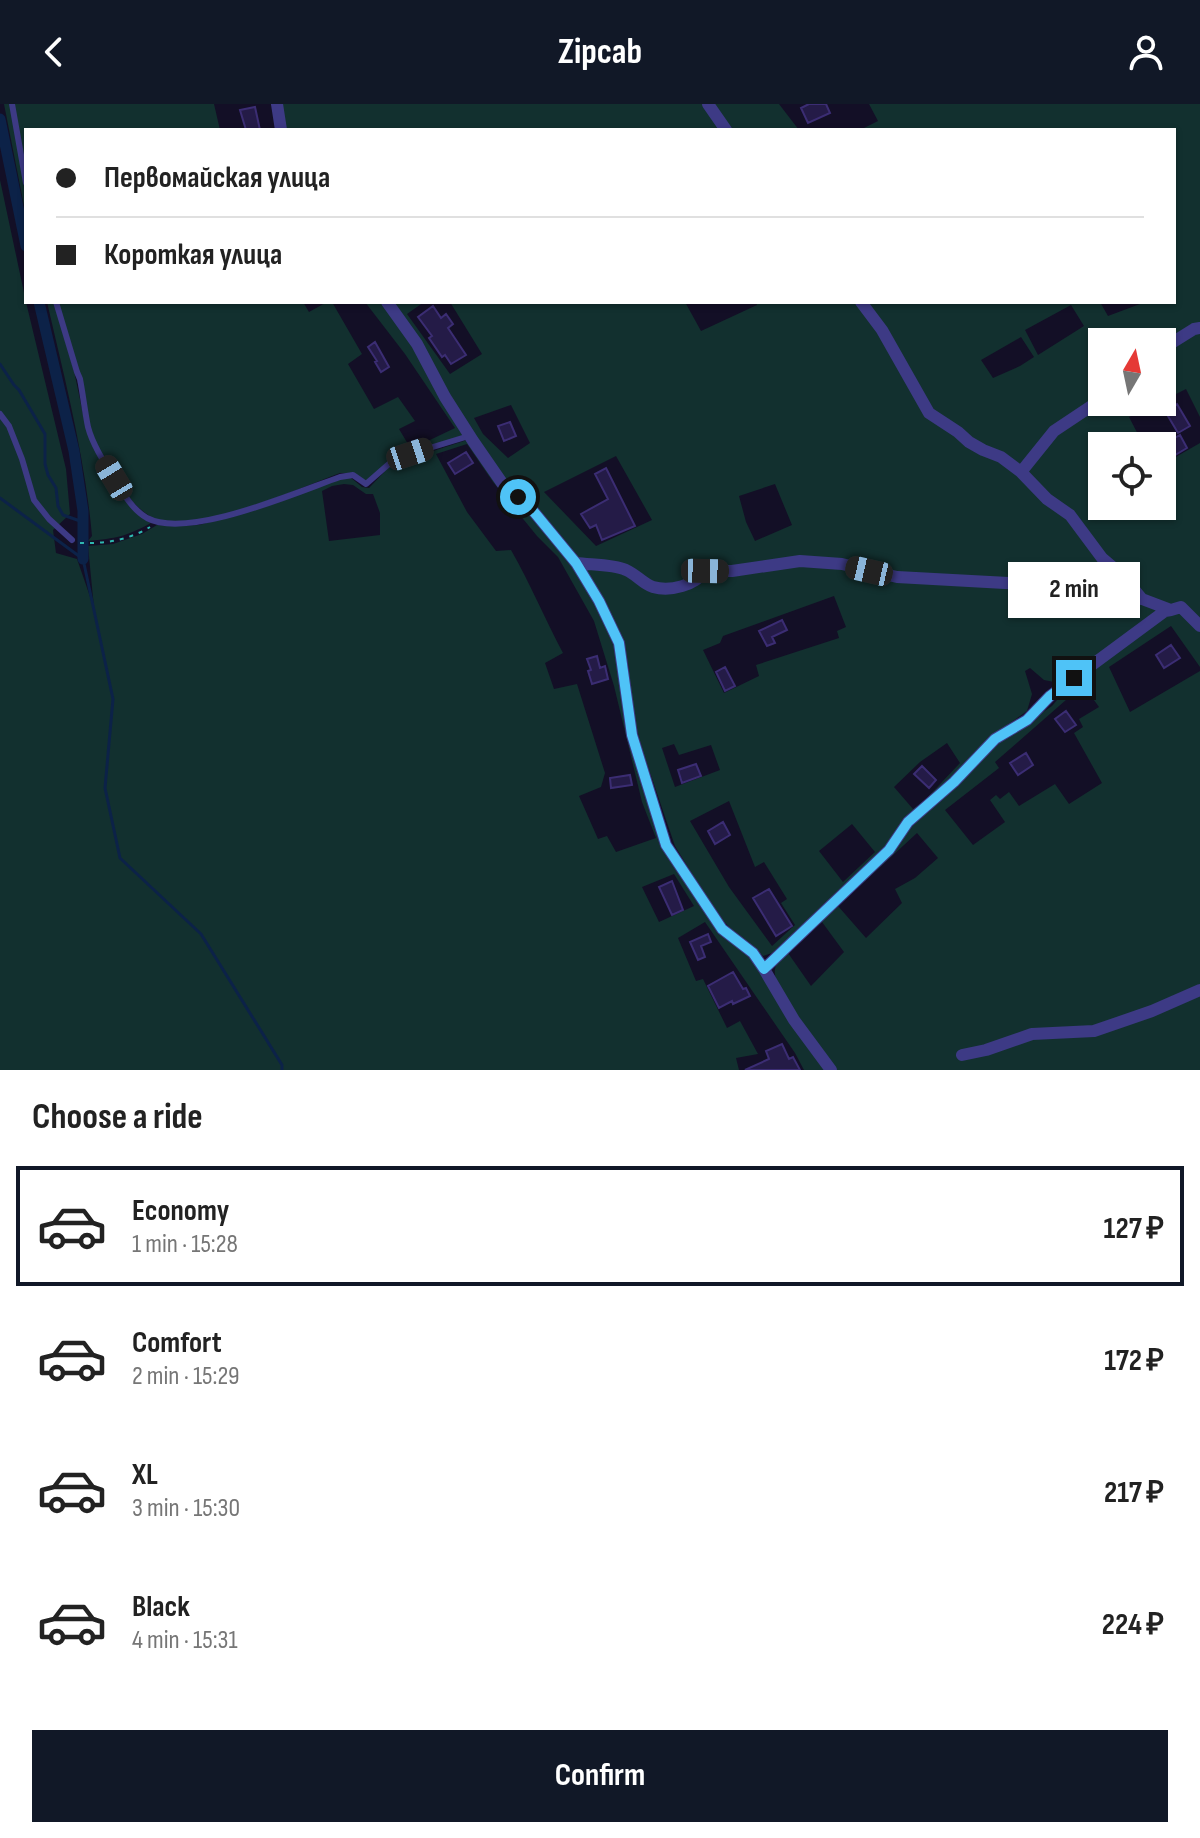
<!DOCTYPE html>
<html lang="en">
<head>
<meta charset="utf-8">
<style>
	:root { --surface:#fff; --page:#f2f2f2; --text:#222; --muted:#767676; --line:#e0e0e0; --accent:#111827 }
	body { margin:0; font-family:"Sofia Sans Condensed",sans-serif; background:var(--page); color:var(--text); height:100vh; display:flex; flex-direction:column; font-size:30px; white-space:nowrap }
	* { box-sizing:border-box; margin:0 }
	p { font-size:26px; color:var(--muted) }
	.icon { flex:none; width:44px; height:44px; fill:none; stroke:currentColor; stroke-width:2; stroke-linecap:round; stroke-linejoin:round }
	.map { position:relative; height:966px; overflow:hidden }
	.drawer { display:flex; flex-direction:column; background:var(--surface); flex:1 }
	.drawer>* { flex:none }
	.guide { position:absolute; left:24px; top:24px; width:1152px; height:176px; border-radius:0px; box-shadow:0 2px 6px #0004; display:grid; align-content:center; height:176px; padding:0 32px; background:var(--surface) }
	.needle { width:52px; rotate:9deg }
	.buttons { position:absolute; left:1088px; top:224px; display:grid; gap:16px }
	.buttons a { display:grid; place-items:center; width:88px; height:88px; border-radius:0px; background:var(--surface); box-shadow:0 2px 6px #0004; font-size:40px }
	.end { position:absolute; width:36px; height:36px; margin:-18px; border:10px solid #4fc3f7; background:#111; box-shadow:0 0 0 4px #111 }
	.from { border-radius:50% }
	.bubble { position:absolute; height:56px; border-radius:0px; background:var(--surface); box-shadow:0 2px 6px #0004; font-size:26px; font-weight:700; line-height:56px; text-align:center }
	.car { position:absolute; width:24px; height:48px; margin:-24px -12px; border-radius:10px; box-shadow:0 0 6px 2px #0007; background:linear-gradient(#222 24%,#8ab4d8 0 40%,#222 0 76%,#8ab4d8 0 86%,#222 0) }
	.guide b { display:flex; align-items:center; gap:28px; height:76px; font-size:30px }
	.guide b+b { border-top:2px solid var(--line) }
	.guide i { width:20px; height:20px; background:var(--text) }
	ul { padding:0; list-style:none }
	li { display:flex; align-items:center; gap:24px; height:120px; margin:0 16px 12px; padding:0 16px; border:4px solid transparent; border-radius:0px }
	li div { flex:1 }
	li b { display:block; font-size:30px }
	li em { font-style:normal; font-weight:700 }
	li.current { border-color:var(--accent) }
	li>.icon { width:72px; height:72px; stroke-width:1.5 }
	h2 { padding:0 32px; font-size:36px; line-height:96px }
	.primary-button { display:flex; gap:16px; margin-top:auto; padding:16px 32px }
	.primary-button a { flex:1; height:92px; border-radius:0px; background:var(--accent); color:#fff; font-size:32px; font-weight:700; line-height:92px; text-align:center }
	header { display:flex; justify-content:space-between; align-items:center; height:104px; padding:0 32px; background:var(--accent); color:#fff; font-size:36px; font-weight:700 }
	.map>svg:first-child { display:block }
	.green { fill:#12302f; fill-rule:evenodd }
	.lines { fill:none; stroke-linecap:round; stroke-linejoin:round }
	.stream { stroke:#0c2248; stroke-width:3 }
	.canal { stroke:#0c2248; stroke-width:11 }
	.building { fill:#241b47; stroke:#3b2d73; stroke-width:2 }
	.path { stroke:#2fb8b0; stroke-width:2; stroke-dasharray:4 6; stroke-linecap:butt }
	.service { stroke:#3d3a85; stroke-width:6 }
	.minor { stroke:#3d3a85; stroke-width:12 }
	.route { stroke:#4fc3f7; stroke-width:10 }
</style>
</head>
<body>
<header><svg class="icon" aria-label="back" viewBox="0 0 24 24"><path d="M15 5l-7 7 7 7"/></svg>Zipcab<svg class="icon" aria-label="person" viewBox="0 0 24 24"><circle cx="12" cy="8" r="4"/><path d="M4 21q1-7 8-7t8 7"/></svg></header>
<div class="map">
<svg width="1200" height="966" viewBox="0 0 1200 966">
	<rect width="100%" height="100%" fill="#130f26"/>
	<path class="green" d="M4,0H11L26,94V112Z
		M14,0H214L220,26H26V66Z
		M280,0H779L799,26H284Z
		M869,0H1200V313L1186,285L1162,297V238H1102V298H1160L1129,313L1144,342H1102V402H1162V361L1200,339V563L1171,522L1109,563L1130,608L1200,567V884L1152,906L1093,926L1032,929L957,951L959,954L990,947L1005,940L1038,931L1095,929L1154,909L1200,888V966H836C821,948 771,887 775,865C776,860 780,854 784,849L893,746L911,721L945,692L992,643L1004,634L1052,602L1067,584L1163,513L1158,506L1059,579L1044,576L1030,564L1025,567L1032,590L1027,607L992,632L951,676L907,716L884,747L772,849L763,852L730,824L715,808L675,742L644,651L633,613L629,577V564L622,538L600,492L577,456L535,404L498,368L447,291L417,236L390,198H424L407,210L450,270L482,250L450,198H663L664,199L685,198L701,227L757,201L756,198H1100L1108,212L1140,200V198H1174V26H860L878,17ZM1071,201L1084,222L1038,251L1025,226ZM1021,233L1034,253L1020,262L993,274L981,256ZM511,301L530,339L508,354L483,330L474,314ZM616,352L652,416L596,442L544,388ZM775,380L792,421L755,437L746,418L739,392ZM834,492L846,523L837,527L839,534L756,561L759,572L724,589L703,546L720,539L723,532ZM1083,581L1099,603L1079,615L1083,623L1074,629L1102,679L1069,700L1055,680L1019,702L1009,688L1000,695L996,691L990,696L1005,718L973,741L945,706L999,664L995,658ZM947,639L960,659L924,697L913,705L894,683L920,658ZM674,640L679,651L711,641L720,666L675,683L662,644ZM729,697L755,763L764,758L787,795L781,799L795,821L772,842L729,783L690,717ZM852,720L875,748L843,778L819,747ZM917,729L938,754L915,774L895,785L902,799L866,834L838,802ZM822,818L844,848L811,882L788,849Z
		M0,76L26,198L66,365L70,410L53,426L56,449L77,455L94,504L88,442L113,440L142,430L157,421L171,422L199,421L247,408L339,375L350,373L362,383L369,384L388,364L399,358L467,336L533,409L573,462L596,499L615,541L664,742L689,780L752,852L826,966H804L795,949L705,818L678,834L696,877L703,875L727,924L740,917L758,950L736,954L739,966H0ZM467,340L493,378L537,432L558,453L594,517L614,582L642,698L656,734L616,748L607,732L598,735L579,692L601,683L605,669L577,580L554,585L545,559L563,549C545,515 530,479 511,446L496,447L467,408L436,350ZM344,380L353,381L366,390H373L380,409V431L329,437L322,387L332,382ZM674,770L694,802L659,818L642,783Z
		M47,198H54L74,267L86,324L137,409L151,419C125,433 117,434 88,437L92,432C85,353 65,276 47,198Z
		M58,198H303L309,208L327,198H332L362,250L348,260L374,305L398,293L415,317L399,325L411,345L455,324L405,250L365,198H383L415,241L465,331L403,351L367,377L349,369H340C296,386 209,424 163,417C131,412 100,352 90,323C77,282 69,240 58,198Z"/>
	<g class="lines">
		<path class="stream" d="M0,260L14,281L19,286L45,330V360L48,371L56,384L58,402L63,411L83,418
			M0,394L83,455L113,595L105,684L120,754L201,830L282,961V966"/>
		<path class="canal" d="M0,15L26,142
			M39,198L74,347L83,407V455"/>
	</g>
	<path class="building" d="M809,0H826L830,9L808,19L801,4Z
		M255,3L260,26H246L240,6Z
		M433,202L441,214L446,210L453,220L448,224L466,251L451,260L445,251L442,253L429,234L432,232L418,213Z
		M375,238L389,263L381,268L375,258L377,257L368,243Z
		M1177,300L1190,322L1178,329L1165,307Z
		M510,318L516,332L504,337L498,322Z
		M1180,331L1187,344L1170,354L1163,341Z
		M466,348L473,359L455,370L448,359Z
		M606,364L635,422L602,436L596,421L590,424L581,410L608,395L595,370Z
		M782,516L787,526L772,533L775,539L767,542L759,527Z
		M1171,541L1180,554L1164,564L1156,551Z
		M597,552L600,564L605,562L608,575L592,580L588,567L591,566L587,555Z
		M725,563L735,582L725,587L716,568Z
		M1066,607L1076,621L1065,628L1055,615Z
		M1026,649L1033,661L1018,671L1010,659Z
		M696,660L701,672L682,679L678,666Z
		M922,662L936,676L929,684L914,670Z
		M630,671L632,681L611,684L610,674Z
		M723,718L730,731L715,740L708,727Z
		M672,777L683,806L672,811L659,783Z
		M769,785L792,822L776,832L753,794Z
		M708,830L711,838L701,842L705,853L698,856L690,838Z
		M733,868L743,885L746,884L750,892L733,900L732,897L719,904L708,882Z
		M782,940L789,955L793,953L800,966H745L769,955L766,947Z"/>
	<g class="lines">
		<path class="path" d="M80,439C104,440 129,436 150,423"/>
		<path class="service" d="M12,0L26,79
			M56,198L77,268L80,275C83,291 85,308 88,323C93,342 106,361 116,377C124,391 133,406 147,414C188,436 297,388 340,373L353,371L366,380L390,359L410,350L469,332
			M0,310L9,322L22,355L34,396L49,415L72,436"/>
		<path class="minor" d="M277,0L281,26
			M708,0L726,26
			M387,198L417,240L445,293L473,337L502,379L534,408L576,459L599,497L619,539L632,631L666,741L722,825L753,849L764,865L794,916L831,966
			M861,198L882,226L929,309L958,328L969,338L983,346L1001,353L1021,368L1047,395L1070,411L1102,454L1122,471L1142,495L1171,506L1181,503L1200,522
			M1162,245L1194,225L1200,224
			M1021,368L1054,327L1102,295
			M576,459C591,461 613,460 626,466C636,470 643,480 653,483C671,488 695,481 705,467H732L800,457L842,460L897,473L1025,480L1056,488L1107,490L1142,495
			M764,865L889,746L908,718L954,678L995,635L1027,616L1050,592L1165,507L1171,506
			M962,951L986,946L1032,930L1094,927L1152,907L1200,886"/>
	</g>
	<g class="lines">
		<path class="route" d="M518,393L534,408L576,459L599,497L619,539L632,631L666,741L722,825L753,849L764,865L889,746L908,718L954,678L995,635L1027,616L1050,592L1074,574"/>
	</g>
</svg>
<div class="buttons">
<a><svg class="needle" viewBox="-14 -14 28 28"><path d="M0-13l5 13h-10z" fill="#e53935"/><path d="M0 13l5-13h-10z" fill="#767676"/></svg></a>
<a><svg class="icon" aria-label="locate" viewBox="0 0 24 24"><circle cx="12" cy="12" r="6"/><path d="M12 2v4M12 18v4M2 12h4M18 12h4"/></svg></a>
</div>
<i class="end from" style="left:518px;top:393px"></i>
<i class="end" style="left:1074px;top:574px"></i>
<div class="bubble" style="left:1008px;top:458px;width:132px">2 min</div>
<i class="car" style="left:410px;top:350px;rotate:72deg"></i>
<i class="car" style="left:114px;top:374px;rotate:329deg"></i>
<i class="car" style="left:705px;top:467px;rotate:91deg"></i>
<i class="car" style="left:869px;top:467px;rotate:283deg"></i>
<div class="guide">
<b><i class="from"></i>Первомайская улица</b>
<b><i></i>Короткая улица</b>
</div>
</div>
<section class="drawer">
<h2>Choose a ride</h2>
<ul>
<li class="current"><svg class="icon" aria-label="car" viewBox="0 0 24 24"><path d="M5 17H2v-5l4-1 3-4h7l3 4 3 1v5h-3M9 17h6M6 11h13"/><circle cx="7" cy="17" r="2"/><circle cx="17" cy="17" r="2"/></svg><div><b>Economy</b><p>1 min · 15:28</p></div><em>127 ₽</em></li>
<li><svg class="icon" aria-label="car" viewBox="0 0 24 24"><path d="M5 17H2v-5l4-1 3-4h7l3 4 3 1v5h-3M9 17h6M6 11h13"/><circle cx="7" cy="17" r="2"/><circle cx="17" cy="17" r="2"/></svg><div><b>Comfort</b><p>2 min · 15:29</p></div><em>172 ₽</em></li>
<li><svg class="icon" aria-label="car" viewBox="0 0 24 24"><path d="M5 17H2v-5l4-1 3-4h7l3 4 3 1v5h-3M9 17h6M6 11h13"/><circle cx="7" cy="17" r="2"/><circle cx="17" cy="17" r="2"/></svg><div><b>XL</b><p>3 min · 15:30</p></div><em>217 ₽</em></li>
<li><svg class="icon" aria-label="car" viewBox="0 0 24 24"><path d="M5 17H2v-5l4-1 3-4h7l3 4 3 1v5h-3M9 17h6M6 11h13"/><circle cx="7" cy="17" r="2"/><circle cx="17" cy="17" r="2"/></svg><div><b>Black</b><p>4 min · 15:31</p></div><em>224 ₽</em></li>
</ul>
<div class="primary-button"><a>Confirm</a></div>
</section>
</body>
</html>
